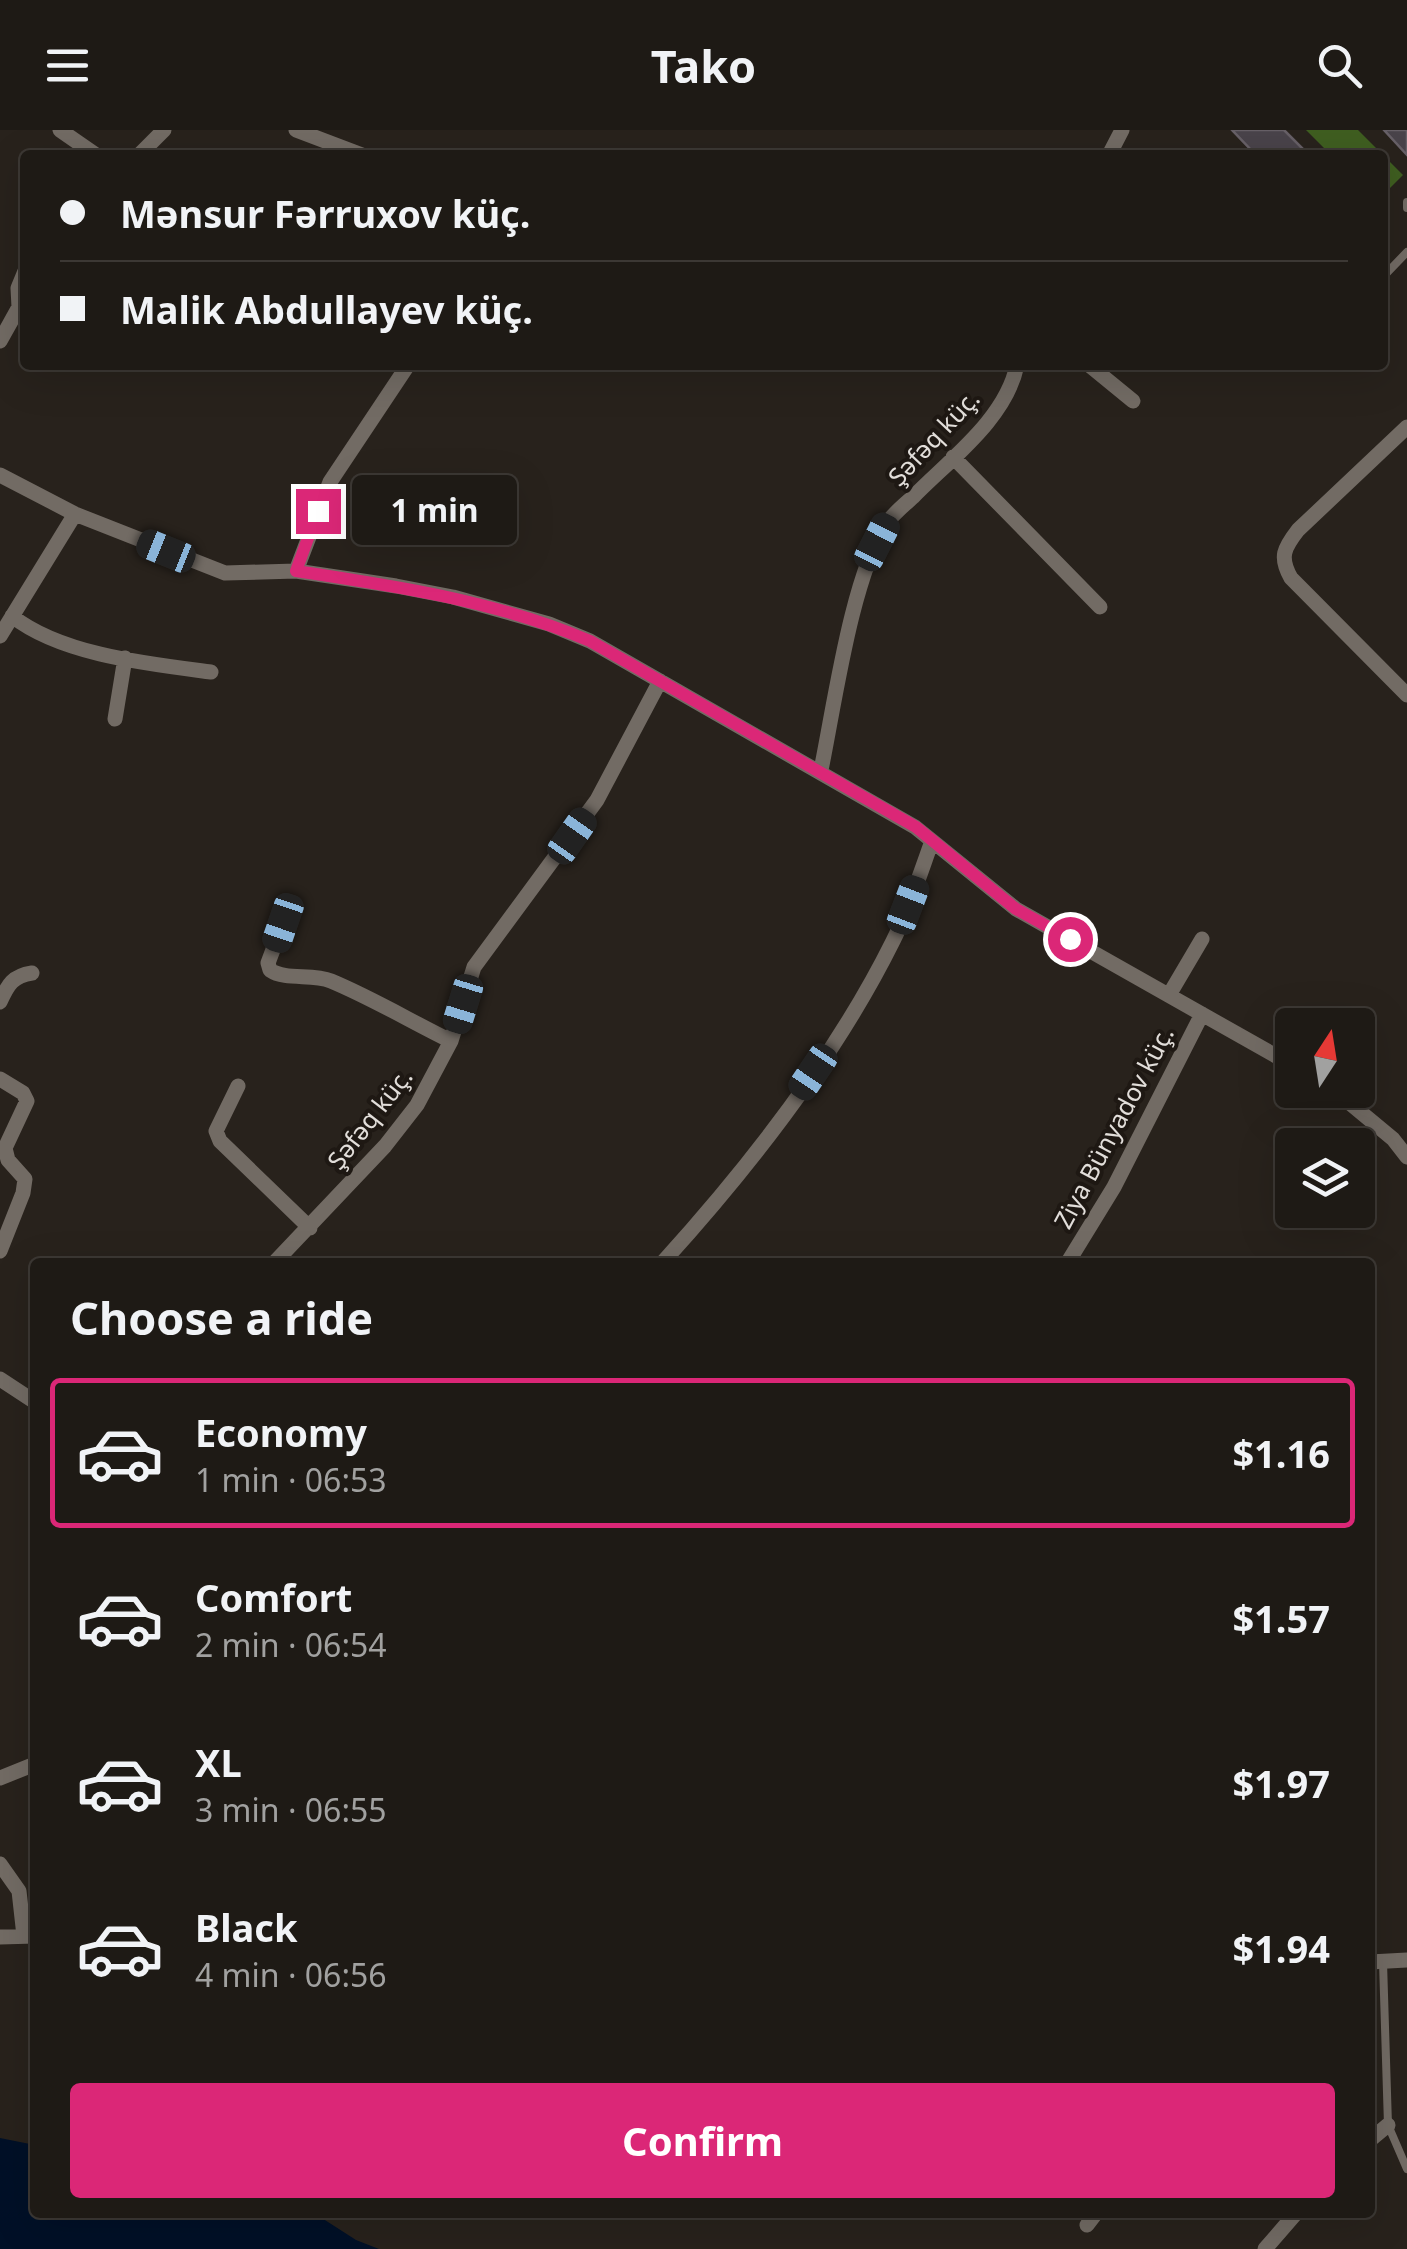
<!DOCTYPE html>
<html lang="en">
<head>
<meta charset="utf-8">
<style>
	:root { --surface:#1e1a15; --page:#26231e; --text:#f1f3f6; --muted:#a1a1a0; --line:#3c3834; --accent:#db2777 }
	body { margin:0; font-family:"Noto Sans",sans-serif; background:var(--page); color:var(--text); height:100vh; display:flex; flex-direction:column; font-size:38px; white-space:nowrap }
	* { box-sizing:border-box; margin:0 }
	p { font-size:32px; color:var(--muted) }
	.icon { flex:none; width:55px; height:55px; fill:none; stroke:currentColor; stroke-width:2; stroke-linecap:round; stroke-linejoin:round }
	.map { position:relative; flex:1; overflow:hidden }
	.drawer { position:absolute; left:30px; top:1128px; width:1345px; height:960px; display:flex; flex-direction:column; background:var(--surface); border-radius:10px; box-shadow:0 10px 40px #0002,0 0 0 2px var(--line) }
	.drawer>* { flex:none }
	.hud { position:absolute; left:20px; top:20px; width:1368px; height:220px; border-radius:10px; box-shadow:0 10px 40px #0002,0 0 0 2px var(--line); display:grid; align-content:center; height:220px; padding:0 40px; background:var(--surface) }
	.needle { width:65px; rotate:12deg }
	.buttons { position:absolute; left:1275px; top:878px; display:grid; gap:20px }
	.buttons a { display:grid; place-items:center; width:100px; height:100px; border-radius:10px; background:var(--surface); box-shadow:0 10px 40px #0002,0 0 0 2px var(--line); font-size:50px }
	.end { position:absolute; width:45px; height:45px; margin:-22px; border:12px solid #db2777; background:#fff; box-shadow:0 0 0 5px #fff }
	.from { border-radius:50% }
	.bubble { position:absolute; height:70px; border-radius:10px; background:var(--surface); box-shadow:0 10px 40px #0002,0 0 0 2px var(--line); font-size:32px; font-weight:700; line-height:70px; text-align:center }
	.car { position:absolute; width:30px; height:60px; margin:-30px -15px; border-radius:12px; box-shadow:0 0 8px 2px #0007; background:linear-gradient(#222 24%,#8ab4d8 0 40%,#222 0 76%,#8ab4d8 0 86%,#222 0) }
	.hud b { display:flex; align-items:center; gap:35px; height:95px; font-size:38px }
	.hud b+b { border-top:2px solid var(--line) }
	.hud i { width:25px; height:25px; background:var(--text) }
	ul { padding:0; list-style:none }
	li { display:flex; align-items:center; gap:30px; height:150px; margin:0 20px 15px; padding:0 20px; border:5px solid transparent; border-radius:10px }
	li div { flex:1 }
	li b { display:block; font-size:38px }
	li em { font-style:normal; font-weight:700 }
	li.current { border-color:var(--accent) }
	li>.icon { width:90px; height:90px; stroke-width:1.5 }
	h2 { padding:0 40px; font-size:45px; line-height:120px }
	.primary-button { display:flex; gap:20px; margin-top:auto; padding:20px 40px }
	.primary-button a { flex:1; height:115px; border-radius:10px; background:var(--accent); color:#fff; font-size:40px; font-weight:700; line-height:115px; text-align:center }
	header { display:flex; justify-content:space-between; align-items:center; height:130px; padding:0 40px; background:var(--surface); font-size:45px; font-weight:700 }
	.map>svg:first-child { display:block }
	.forest { fill:#3f5e20 }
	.water { fill:#001027 }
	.building { fill:#49434a; stroke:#676067; stroke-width:2.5 }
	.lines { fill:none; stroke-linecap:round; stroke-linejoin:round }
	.service { stroke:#726b64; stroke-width:8 }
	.minor { stroke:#726b64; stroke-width:15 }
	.route { stroke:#db2777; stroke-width:12 }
	.labels { text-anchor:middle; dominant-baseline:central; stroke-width:8; stroke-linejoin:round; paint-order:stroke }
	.street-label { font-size:25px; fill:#e2deda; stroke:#1e1813 }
</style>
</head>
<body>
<header><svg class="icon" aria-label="menu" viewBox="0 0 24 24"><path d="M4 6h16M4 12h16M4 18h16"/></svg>Tako<svg class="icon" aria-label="search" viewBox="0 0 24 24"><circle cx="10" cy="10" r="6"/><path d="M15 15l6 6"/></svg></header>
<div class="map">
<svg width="1407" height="2119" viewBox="0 0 1407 2119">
	<rect width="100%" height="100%" fill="#28221c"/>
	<path class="forest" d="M1306,0H1358L1403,45L1383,65L1382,25H1331Z"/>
	<path class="water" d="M0,2008L35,2015V2082L314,2083L356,2110L379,2119H0Z"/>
	<path class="building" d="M1232,0H1284L1309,25H1256Z
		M1384,0H1407V25Z"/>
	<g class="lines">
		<path class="service" d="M1407,72V78
			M1382,148L1407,122
			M1383,1832L1388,1995L1407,2039"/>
		<path class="minor" d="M60,0L96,25
			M296,0L362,25
			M139,25L164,0
			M1109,25L1122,0
			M0,211L19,177L18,158L25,141
			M1089,235L1133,271
			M1407,297L1298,400C1284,418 1279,427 1291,448L1407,565
			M953,327L1100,477
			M0,345L75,384L225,443L296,441L396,456L453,467L549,494L590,511L915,697L1016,779L1292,935
			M296,441L330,352L408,235
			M12,486C61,525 149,534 211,542
			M0,506L75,384
			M115,589L125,528
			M821,640C835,572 851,451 886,394C893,384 904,375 913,367C949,330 1006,289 1017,235
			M283,793L268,833L270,840C286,851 312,843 331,851C372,868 412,892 451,911
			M1169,865L1202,809
			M0,872C8,854 13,846 32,843
			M0,949L23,963L27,971L5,1018L8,1030L25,1049L23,1063L0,1121
			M238,956L216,1001L220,1011L310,1098
			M1334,960L1393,1009L1407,1027
			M275,1132L385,1016L417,975L451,911L474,837L597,670L660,551
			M663,1132C750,1036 835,928 893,811C909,779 920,744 932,711
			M1068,1132L1114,1057L1202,884
			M0,1249L35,1272
			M0,1648L35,1634
			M0,1734L19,1761L24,1806
			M0,1807L35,1806
			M1370,1832L1407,1830
			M1370,2010L1388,1995
			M1087,2095L1097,2082
			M1265,2119L1297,2082"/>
	</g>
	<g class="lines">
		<path class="route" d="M318,381L296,441C396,456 496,471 590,511L916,697L1016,779L1070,809"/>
	</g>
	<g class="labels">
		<g class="street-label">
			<text transform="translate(933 307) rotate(-47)">Şəfəq küç.</text>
			<text transform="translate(369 988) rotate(-52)">Şəfəq küç.</text>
			<text transform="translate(1113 997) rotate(-62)">Ziya Bünyadov küç.</text>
		</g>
	</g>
</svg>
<div class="buttons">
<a><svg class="needle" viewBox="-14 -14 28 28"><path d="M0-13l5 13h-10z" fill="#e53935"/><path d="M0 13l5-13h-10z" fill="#a1a1a0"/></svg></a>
<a><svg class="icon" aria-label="layers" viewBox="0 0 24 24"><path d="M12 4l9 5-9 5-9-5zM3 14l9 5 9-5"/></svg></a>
</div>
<i class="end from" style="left:1070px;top:809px"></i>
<i class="end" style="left:318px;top:381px"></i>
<div class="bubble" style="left:352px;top:345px;width:165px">1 min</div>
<i class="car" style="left:877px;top:412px;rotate:27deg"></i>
<i class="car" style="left:166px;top:421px;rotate:292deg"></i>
<i class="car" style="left:572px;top:706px;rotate:35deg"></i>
<i class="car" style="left:908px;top:775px;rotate:21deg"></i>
<i class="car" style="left:283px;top:793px;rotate:199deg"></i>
<i class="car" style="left:463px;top:874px;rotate:197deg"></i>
<i class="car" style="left:813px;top:942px;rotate:214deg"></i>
<div class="hud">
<b><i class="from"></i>Mənsur Fərruxov küç.</b>
<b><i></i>Malik Abdullayev küç.</b>
</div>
<section class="drawer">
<h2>Choose a ride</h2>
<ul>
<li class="current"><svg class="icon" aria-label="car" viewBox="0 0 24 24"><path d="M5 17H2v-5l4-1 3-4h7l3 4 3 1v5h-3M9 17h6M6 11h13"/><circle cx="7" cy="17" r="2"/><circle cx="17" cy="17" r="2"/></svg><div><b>Economy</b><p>1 min · 06:53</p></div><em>$1.16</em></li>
<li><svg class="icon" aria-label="car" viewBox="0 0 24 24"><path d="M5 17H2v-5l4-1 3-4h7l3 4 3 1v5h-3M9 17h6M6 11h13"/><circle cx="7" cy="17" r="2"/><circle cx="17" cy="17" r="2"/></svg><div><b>Comfort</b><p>2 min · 06:54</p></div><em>$1.57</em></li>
<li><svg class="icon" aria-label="car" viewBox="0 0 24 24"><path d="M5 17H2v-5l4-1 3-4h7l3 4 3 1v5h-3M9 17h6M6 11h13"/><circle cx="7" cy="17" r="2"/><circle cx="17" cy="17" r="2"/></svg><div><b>XL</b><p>3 min · 06:55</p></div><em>$1.97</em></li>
<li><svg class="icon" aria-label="car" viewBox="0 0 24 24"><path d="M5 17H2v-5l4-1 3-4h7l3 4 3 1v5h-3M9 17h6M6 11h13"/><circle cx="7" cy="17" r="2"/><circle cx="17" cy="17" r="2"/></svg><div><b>Black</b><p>4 min · 06:56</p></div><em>$1.94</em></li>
</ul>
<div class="primary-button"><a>Confirm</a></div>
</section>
</div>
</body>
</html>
